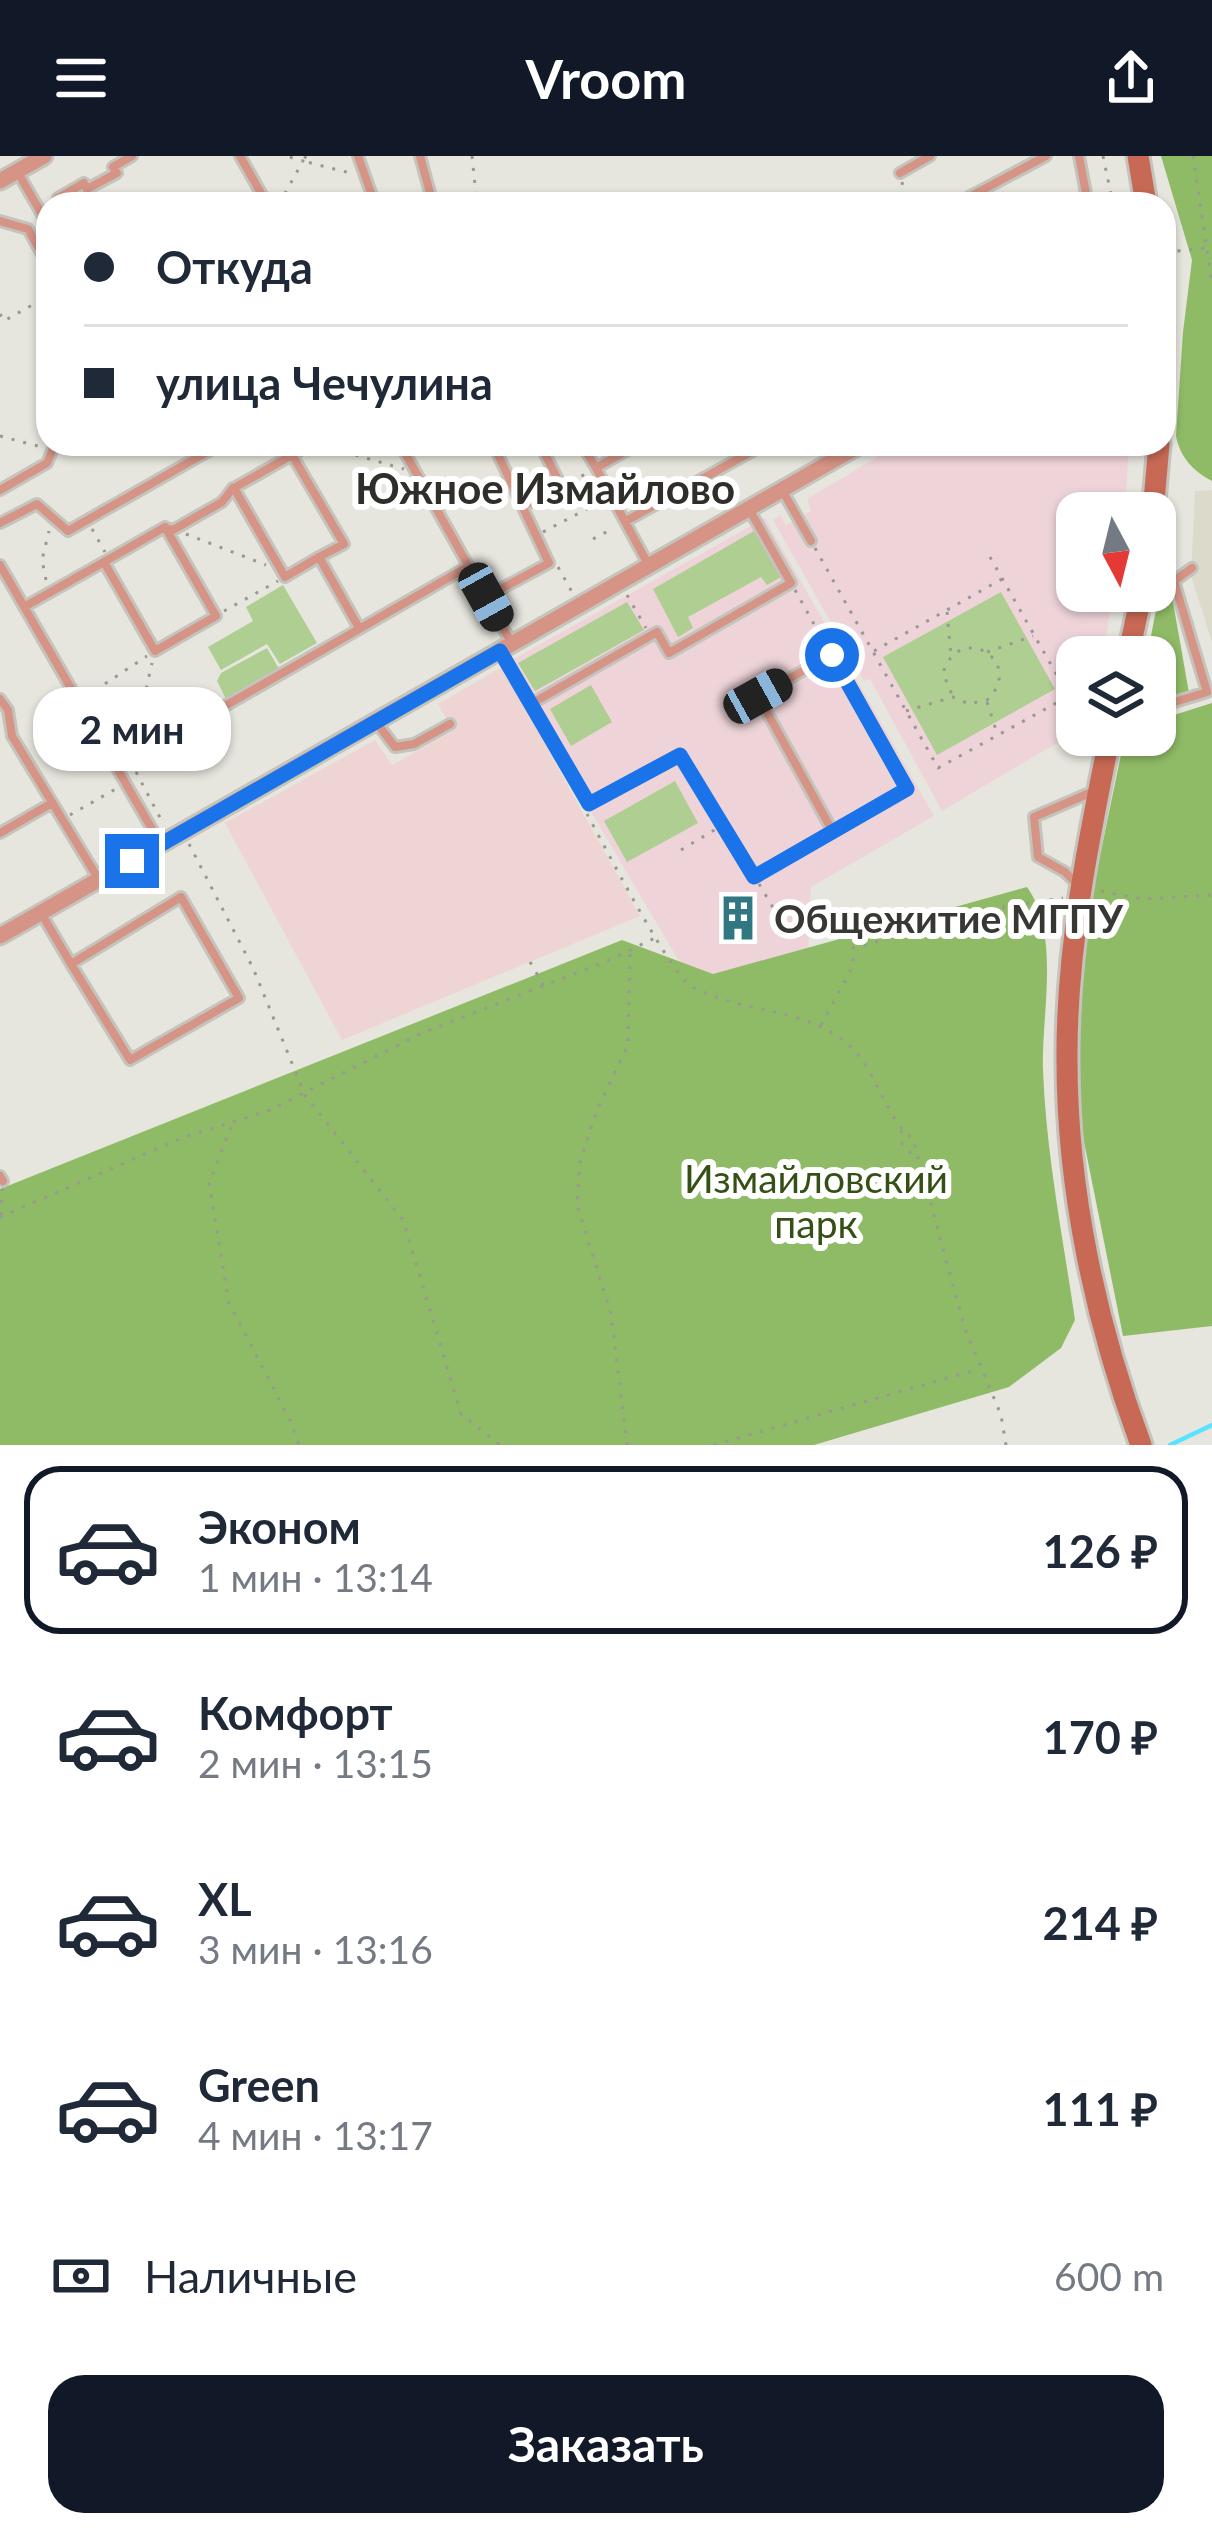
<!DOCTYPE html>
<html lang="ru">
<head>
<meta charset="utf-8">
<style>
	:root { --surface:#fff; --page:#f2f2f3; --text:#1f2937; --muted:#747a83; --line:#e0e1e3; --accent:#111827 }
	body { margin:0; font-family:Lato,sans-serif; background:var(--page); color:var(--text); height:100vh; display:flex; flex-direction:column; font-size:45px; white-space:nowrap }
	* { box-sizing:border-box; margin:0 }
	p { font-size:39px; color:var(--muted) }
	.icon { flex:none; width:66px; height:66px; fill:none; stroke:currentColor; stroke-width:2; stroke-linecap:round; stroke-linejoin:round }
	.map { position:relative; height:1289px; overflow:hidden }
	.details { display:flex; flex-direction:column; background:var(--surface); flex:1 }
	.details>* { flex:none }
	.guide { position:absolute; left:36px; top:36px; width:1140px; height:264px; border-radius:36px; box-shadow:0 3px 9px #0004; display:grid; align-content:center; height:264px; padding:0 48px; background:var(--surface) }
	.needle { width:78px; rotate:173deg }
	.fabs { position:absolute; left:1056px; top:336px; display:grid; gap:24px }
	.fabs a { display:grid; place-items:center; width:120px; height:120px; border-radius:24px; background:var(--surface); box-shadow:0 3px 9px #0004; font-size:60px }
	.end { position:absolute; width:54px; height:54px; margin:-27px; border:15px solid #1a73e8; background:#fff; box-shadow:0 0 0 6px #fff }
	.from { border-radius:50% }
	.bubble { position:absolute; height:84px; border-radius:36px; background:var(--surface); box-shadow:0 3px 9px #0004; font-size:39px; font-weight:700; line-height:84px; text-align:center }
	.car { position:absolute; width:36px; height:72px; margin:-36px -18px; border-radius:15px; box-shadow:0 0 9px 3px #0007; background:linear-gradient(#222 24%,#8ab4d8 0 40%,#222 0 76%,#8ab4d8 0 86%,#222 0) }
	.guide b { display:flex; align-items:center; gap:42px; height:114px; font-size:45px }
	.guide b+b { border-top:3px solid var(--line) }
	.guide i { width:30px; height:30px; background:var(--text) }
	ul { padding:21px 0 0; list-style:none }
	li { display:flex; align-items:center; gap:36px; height:168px; margin:0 24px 18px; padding:0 24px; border:6px solid transparent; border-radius:36px }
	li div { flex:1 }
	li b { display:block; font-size:45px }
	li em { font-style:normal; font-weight:700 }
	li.selected { border-color:var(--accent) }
	li>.icon { width:108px; height:108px; stroke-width:1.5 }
	.pay { display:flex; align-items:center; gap:30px; height:132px; padding:0 48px; font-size:45px }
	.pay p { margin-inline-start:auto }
	.primary-button { display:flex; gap:24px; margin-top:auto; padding:24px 48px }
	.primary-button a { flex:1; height:138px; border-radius:36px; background:var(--accent); color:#fff; font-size:48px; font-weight:700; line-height:138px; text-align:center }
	header { display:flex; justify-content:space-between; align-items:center; height:156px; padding:0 48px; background:var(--accent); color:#fff; font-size:54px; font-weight:700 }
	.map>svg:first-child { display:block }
	.built { fill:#dcdacb }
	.education { fill:#eed4d9 }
	.medical { fill:#efd4d4 }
	.green { fill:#aece92 }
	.forest { fill:#8fbb66 }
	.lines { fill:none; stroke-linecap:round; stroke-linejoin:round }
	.stream { stroke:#5ae3ff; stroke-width:4.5 }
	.lane-casing { stroke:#c4c3bc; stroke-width:14 }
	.street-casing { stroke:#c4c3bc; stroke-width:21 }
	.secondary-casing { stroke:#c4c3bc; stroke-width:27 }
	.path { stroke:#999892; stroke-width:3; stroke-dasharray:3 9; stroke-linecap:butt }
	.lane { stroke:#d59485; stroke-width:8 }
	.street { stroke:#d59485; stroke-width:15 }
	.secondary { stroke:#c76954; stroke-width:21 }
	.route { stroke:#1a73e8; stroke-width:15 }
	.labels { text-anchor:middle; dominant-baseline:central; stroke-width:12; stroke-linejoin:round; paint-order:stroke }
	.poi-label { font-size:39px; font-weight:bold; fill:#373734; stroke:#fff; text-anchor:start }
	.park-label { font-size:39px; fill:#345014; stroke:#fff }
	.neighbourhood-label { font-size:42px; font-weight:bold; fill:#2f2e29; stroke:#fff }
</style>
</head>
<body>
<header><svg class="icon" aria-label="menu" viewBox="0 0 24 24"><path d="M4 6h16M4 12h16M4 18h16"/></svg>Vroom<svg class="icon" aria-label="share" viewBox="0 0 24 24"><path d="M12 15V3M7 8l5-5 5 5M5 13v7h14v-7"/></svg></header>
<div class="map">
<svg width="1212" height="1289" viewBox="0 0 1212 1289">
	<rect width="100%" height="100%" fill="#e7e6de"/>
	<path class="built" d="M1212,334V486L1191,420L1195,335Z"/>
	<path class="education" d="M899,288H911L917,296L931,288H1129L1125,357H1077V435H1113L1103,501H1077V549L1071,553L1077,575L942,655L870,523L864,525L773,364L780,359L786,369L811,355L807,343Z
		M765,362L934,660L811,731L808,807L689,822L512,522L521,516L514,503Z"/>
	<path class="medical" d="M502,511L640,760L342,884L225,667L375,584L392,609L453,575L438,548Z"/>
	<path class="green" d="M754,375L781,421L767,429L761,421L688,461L693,472L678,481L653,433Z
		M283,429L317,487L280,508L267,488L221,514L208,491L253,465L246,451Z
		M1001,436L1055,533L937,599L883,501Z
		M627,446L644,474L535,535L518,507Z
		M267,492L279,513L226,543L217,525L221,517Z
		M591,529L612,566L571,590L550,553Z
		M675,625L698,667L627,706L604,665Z"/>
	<path class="forest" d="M1161,0H1212V325C1193,315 1180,301 1176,280L1183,176L1192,104Z
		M1161,428L1170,429L1189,537L1155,547V501H1147Z
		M1212,547V1170L1123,1180L1081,971L1077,893L1089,753L1125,579H1155V565Z
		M1027,731C1061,779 1041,859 1043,914C1046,997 1063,1082 1075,1164L1061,1192L1009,1231L814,1289H0V1033L622,784L713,818Z"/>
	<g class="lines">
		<path class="stream" d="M1170,1289L1212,1269"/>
		<g class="lane-casing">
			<path id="lane" d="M240,0L267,48
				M358,0L375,48
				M420,0L433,48
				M1079,0L1088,48
				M17,15L48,69
				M900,17L930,0
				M61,48L58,42L84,27L87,33L117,17L113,11L132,0
				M956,48L1046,0
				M0,65L28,73L48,109
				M311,288L292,299L344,388L319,401L359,472
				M400,288L511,486
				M638,288L596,312L649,410
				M924,288L926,291
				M584,292L596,312
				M292,299L234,332L285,421L319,401
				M0,334L47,307L55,288
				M782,334L811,385
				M522,350L562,332L540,288
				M626,365L765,288
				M0,367L37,348L68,375L221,288
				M165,371L216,460L155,495L104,406Z
				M166,372L173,374L222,346L233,332
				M0,409L160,687
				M1155,421L1174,425L1192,412
				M486,441L549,407L493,288
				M24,451L104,406
				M501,496L589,648L679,599L754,721L907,633L831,499L758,540L833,676
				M1068,540L1077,553
				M0,543L8,554L12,580L99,724
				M531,548L657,476L669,497L791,427L749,353
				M1155,552L1207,536L1174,425
				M376,566L395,591L414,588L450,568
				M117,612L469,410
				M0,677L52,647
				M1078,729L1065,716L1038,701L1034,661L1092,636
				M41,757L71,808L181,741L239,842L130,904L71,808
				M0,1020L3,1025"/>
		</g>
		<g class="street-casing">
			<path id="street" d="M0,25L44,0
				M0,780L862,288"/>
		</g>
		<g class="secondary-casing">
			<path id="secondary" d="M1138,0L1146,48
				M1153,357L1159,288
				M1128,501L1142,435
				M1110,579C1088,686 1066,795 1067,905C1067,1034 1096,1168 1141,1289"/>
		</g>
		<path class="path" d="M306,0L303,5L354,18
			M472,0L477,48
			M1103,0L1113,48
			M1193,0L1212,129
			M902,26L907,48
			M279,48L303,5L286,0
			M1164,69L1169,96L1205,92
			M0,158L4,165L48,140
			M0,280L45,292
			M321,289L404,313
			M571,326L589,316
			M1170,363L1173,414
			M92,373L105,396
			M543,376L604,344
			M186,378L266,409
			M593,383L614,372
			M815,392L938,612L1060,545
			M990,401L1063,530
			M558,411L572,436
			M46,424L42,404L49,375
			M795,434L825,488
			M627,439L646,472
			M224,455L278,425
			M947,456L951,500
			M874,495L1002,423
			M987,496L1033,480
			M85,541L147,500
			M987,546L997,577
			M906,555L953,541L969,548L987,544C1027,506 959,464 943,517L953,541
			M133,591L152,507
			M136,616L164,669
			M587,658C603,687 670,818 691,830C741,858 807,850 852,892C878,918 884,960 913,983L965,1173L1001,1259L1006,1289
			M70,659L119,631
			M189,688L253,812L305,939L403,1064L461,1258L500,1289
			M681,694L716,673
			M759,728L790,780
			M1101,735L1142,743L1212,739
			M530,806L544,830
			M821,869L853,810V792L1008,750L1063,742
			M231,971L209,1027L229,1147L290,1264L299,1289
			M901,974L902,988L915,1002
			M1,1059L2,1033
			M0,1061L182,982L270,954L422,877L607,805L661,779
			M627,1289L611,1158L577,1048L580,1007L596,956L628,889L630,796
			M714,1289L979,1213"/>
		<use href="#lane" class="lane"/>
		<use href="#street" class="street"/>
		<use href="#secondary" class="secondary"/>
	</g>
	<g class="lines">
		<path class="route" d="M132,705L500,495L589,648L680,599L754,721L907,633L832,499"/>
	</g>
	<defs>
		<g id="building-bare" transform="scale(3.6)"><path d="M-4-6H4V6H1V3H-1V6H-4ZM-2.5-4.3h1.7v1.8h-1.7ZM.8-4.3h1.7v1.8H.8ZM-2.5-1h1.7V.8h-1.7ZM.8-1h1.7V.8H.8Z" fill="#307781" stroke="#fff" stroke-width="2.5" paint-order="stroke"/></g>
	</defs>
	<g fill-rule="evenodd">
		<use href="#building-bare" x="738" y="762"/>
	</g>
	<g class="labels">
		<g class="poi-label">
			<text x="774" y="762">Общежитие МГПУ</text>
		</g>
		<g class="park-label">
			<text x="816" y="1022">Измайловский<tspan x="816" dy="45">парк</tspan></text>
		</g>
		<g class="neighbourhood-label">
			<text x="545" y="332">Южное Измайлово</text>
		</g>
	</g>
</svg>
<div class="fabs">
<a><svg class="needle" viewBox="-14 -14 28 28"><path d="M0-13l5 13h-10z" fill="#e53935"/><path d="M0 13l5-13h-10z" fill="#747a83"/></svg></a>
<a><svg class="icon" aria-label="layers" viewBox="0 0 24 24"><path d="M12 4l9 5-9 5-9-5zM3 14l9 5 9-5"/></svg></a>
</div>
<i class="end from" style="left:832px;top:499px"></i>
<i class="end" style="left:132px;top:705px"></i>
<div class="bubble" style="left:33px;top:531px;width:198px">2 мин</div>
<i class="car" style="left:486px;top:441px;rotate:151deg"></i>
<i class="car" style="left:758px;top:540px;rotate:61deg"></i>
<div class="guide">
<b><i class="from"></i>Откуда</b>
<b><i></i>улица Чечулина</b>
</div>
</div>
<section class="details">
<ul>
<li class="selected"><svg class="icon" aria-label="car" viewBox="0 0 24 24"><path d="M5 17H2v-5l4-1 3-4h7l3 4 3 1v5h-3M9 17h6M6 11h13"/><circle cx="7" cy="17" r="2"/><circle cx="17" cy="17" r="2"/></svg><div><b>Эконом</b><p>1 мин · 13:14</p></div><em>126 ₽</em></li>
<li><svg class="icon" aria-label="car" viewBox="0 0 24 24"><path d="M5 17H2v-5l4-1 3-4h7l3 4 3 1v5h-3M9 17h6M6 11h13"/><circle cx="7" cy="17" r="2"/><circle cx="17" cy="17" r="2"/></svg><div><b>Комфорт</b><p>2 мин · 13:15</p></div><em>170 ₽</em></li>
<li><svg class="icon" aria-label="car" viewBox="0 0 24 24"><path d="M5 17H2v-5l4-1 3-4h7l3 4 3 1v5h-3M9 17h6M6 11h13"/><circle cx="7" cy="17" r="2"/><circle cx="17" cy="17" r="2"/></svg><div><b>XL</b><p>3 мин · 13:16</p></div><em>214 ₽</em></li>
<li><svg class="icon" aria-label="car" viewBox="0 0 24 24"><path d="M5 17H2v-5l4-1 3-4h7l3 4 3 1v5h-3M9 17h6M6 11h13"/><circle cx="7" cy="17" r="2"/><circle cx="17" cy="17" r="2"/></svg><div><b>Green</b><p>4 мин · 13:17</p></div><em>111 ₽</em></li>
</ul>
<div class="pay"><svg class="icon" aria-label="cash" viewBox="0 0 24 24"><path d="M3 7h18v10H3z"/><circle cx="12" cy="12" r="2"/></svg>Наличные<p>600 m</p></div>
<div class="primary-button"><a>Заказать</a></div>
</section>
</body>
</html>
